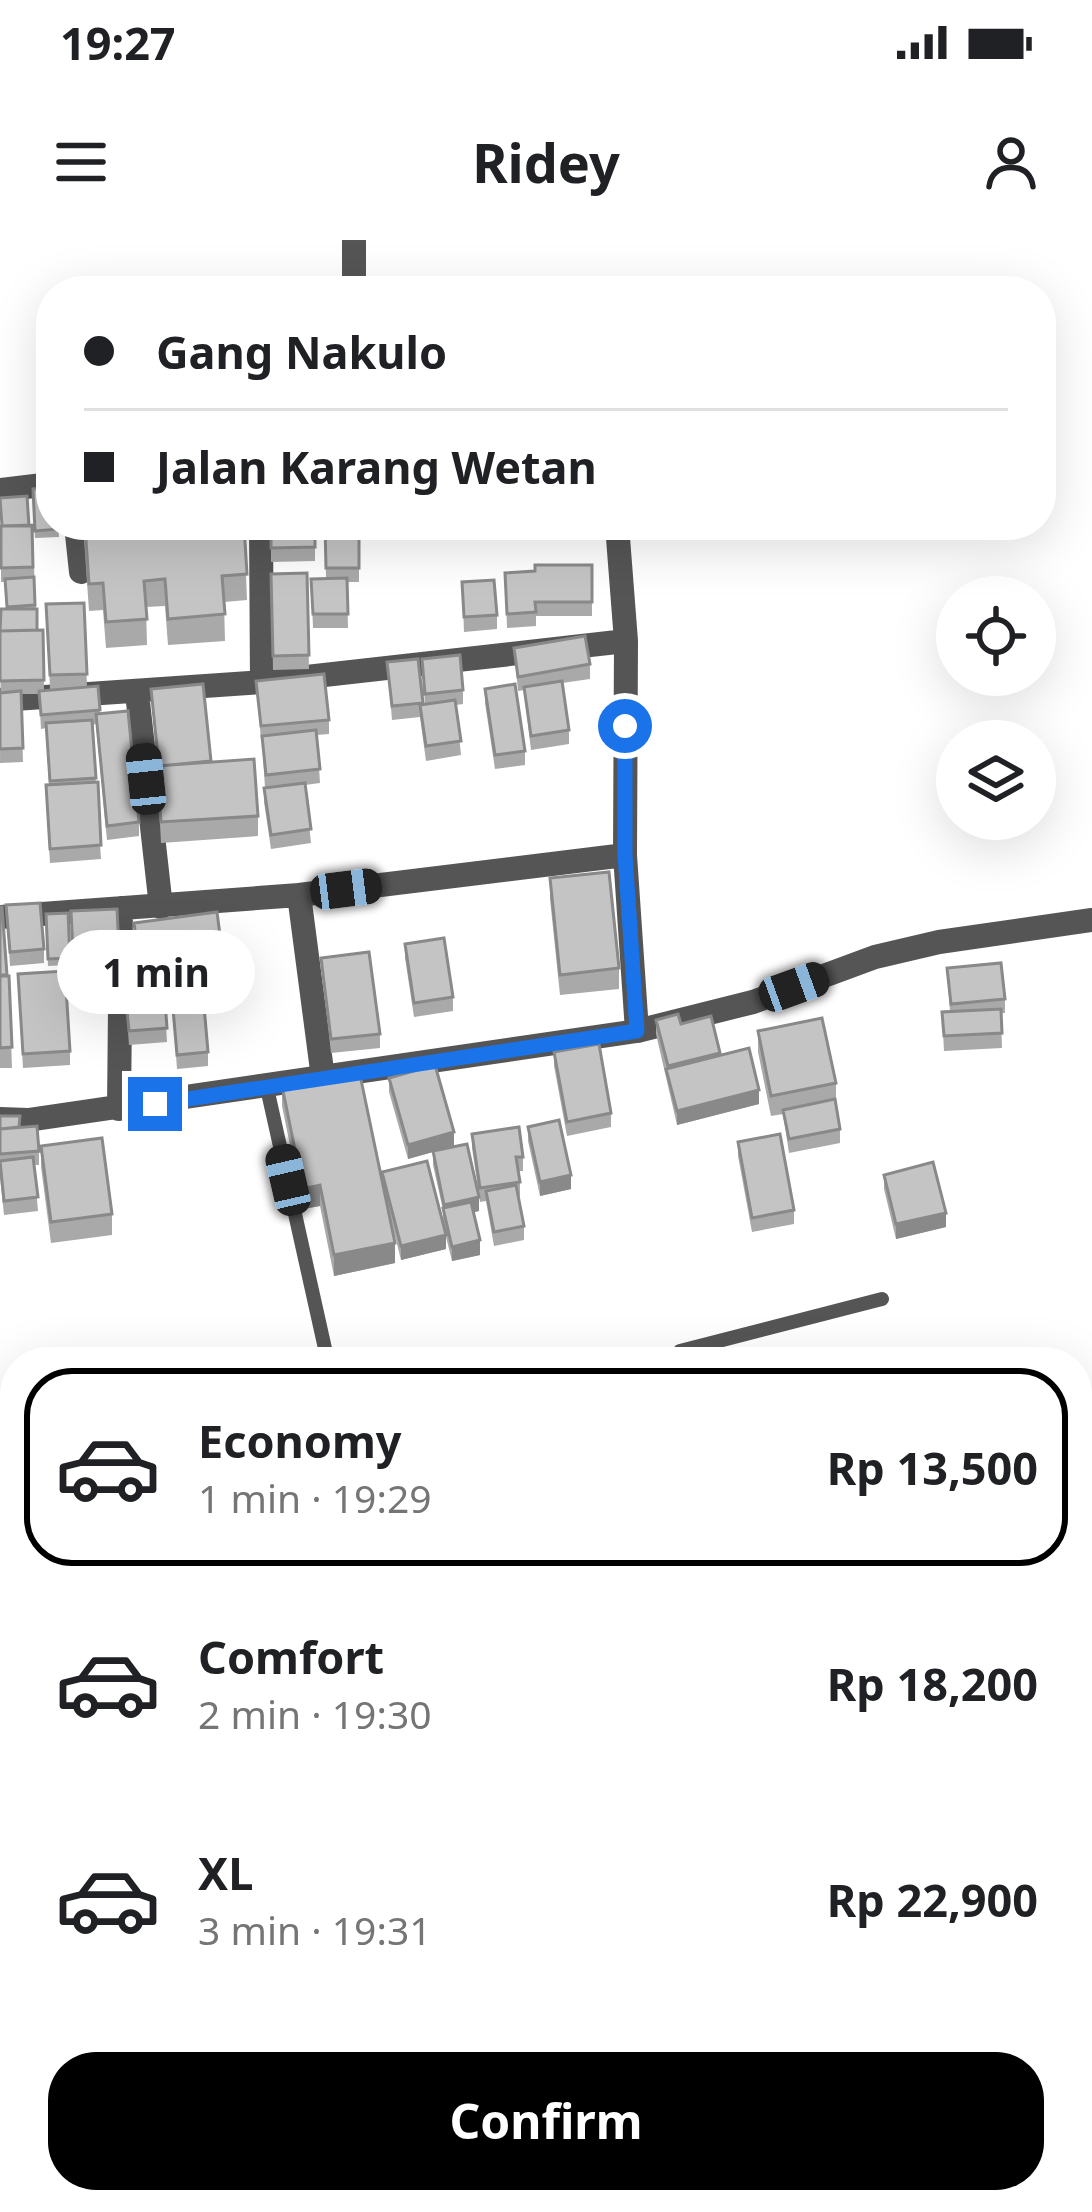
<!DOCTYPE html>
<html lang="en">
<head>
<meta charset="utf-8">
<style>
	:root { --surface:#fff; --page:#f6f6f6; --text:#202124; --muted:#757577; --line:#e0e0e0; --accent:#000 }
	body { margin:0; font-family:"Noto Sans",sans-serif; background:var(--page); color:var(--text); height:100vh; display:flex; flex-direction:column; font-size:45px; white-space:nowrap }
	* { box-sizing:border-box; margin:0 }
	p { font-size:39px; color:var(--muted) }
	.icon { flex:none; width:66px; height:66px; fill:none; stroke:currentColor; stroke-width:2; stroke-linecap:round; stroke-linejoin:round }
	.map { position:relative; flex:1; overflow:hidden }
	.sheet { position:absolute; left:0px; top:1107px; width:1092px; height:867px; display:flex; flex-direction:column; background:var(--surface); border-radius:48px 48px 0 0; box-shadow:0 12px 48px #0002 }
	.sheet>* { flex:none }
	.hud { position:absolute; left:36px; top:36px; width:1020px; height:264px; border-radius:48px; box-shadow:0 12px 48px #0002; display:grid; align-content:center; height:264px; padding:0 48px; background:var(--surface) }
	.buttons { position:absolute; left:936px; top:336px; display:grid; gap:24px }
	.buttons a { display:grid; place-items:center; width:120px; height:120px; border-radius:50%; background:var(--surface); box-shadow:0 12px 48px #0002; font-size:60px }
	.end { position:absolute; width:54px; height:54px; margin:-27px; border:15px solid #1a73e8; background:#fff; box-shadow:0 0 0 6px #fff }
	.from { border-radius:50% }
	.bubble { position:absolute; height:84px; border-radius:42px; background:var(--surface); box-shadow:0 12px 48px #0002; font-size:39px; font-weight:700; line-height:84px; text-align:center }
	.car { position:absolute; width:36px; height:72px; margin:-36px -18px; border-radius:15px; box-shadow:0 0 9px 3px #0007; background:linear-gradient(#222 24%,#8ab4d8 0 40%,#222 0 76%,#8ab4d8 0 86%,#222 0) }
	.hud b { display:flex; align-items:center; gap:42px; height:114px; font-size:45px }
	.hud b+b { border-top:3px solid var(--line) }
	.hud i { width:30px; height:30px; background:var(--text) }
	ul { padding:21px 0 0; list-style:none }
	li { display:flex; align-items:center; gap:36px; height:198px; margin:0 24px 18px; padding:0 24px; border:6px solid transparent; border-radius:48px }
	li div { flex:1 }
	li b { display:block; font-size:45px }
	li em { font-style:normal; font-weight:700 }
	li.selected { border-color:var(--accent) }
	li>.icon { width:108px; height:108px; stroke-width:1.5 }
	.cta { display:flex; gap:24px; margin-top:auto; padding:24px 48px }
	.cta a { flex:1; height:138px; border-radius:48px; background:var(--accent); color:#fff; font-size:48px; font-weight:700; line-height:138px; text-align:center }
	.status { display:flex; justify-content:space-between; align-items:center; height:84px; padding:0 60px; background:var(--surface); direction:ltr }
	.status svg { height:33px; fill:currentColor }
	header { display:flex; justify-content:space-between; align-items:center; height:156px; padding:0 48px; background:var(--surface); font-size:54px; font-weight:700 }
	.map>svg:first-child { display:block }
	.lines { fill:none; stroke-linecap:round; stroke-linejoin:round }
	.river { stroke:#a3a3a3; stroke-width:54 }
	.service { stroke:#555; stroke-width:14 }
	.minor { stroke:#555; stroke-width:24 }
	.wall { fill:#a9a9a9 }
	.shaded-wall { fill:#898989 }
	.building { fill:#c4c4c4; stroke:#898989; stroke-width:3 }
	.route { stroke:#1a73e8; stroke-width:15 }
</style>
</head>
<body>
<div class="status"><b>19:27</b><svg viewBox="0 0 49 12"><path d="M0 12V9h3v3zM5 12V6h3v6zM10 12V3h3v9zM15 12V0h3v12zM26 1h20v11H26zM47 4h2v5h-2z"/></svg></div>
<header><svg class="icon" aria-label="menu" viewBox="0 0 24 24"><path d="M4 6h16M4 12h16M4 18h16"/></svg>Ridey<svg class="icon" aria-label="person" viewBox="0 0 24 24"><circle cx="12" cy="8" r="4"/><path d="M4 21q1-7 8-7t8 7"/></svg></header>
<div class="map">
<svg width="1092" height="1972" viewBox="0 0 1092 1972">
	<rect width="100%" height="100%" fill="#fff"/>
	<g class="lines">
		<path class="river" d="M1077,1503L1092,1498
			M439,1972L449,1959"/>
		<path class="service" d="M267,848L328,1122
			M673,1122L680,1111L882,1059"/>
		<path class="minor" d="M354,51V0
			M0,250L51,244
			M76,285L81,332
			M261,285L262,442
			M617,285L626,401L625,615L637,791
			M137,453L161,667
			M0,460L262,442L626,401
			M299,655L323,838
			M0,677L299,655L625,615
			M119,869L121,668
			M0,879L28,880L637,791L753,762L875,717L939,702L1092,680
			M1077,1824L1092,1819
			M1010,1971V1972
			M824,1972L842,1959"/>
	</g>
	<path class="wall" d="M33,249L58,285L59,297L35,298Z
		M32,285L37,390H43L44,450L50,449L46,364L84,363L87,447L98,446L100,474L139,582V596L107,600L96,484L92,485L101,619L50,623L46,559L49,545L46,488L41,489L39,454H21L23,522L0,523L1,369H7L5,342H1V300Z
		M83,285H244L247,360L224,362L225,401L168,405L165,366L146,367L147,405L106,408L103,370L89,371Z
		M271,285H315V321L271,322Z
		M325,285H359V342H347L348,388H313L311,339L326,338Z
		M592,325V376H536V386L507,388L505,333Z
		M307,333L309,429L273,430L271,334Z
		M462,342L497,375V389L464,392Z
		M514,408L590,424V439L562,443L569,490V504L531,510L524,450L518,451Z
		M418,419L423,465H425L422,419L463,450V464L456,465L461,515L426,521L420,477L392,480L387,422Z
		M256,441L329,480V494L317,495L320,543L305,545L311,603L271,609L264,562L265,548L262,500H261Z
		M151,449L258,576V596L161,603L157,526Z
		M485,449L525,511V525L495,529L485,463Z
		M550,638L619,728V749L560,755L550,659Z
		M6,665L44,709V723L10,726Z
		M0,667L7,736H9L12,828H0Z
		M117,669L119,723L73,725L71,685Z
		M68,673L70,725L48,726L46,674Z
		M134,683L224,726V746L164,754L167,802L129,805L125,751L140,749L134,703Z
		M405,704L453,757V771L414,777L405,718Z
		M321,718L380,794V808L331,813Z
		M947,728L1005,759V773H1001L1002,808L944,811L942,772H950Z
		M18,748L70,811V825L23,828Z
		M172,757L208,812V826L177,829Z
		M656,780L681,784L720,816L759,864L677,885L656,794Z
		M758,791L836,843V863L840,889V903L789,913L783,874L771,876L758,812Z
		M554,812L611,873V887L567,896L554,826Z
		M389,838L454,906L479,971L474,972L480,1015L452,1021L446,997V1009L401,1020L388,968L395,1023L334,1036L320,966L303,969L282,866V846L382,941V932L443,981V970L433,925V912L408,919L389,852Z
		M0,876L20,887L39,911V925H34L38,971L4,975L0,937Z
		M528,887L571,949L540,956L528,901Z
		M472,894L523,917V931H518L520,942V956L518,957L524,986V1000L494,1006L486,961L480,962L472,908Z
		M738,902L794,970V984L752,992L738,916Z
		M41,906L112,974V995L51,1003L41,927Z
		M884,935L946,987L896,999L884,949Z
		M1092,1830V1929L1086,1931L1077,1904V1835Z"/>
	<path class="shaded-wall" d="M720,813V827L668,840V826Z
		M759,850V864L677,885V871Z
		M454,892V906L408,919V905Z
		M571,935V949L540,956V942Z
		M320,945V966L303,969V949Z
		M479,957V971L444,979V965Z
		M946,973V987L896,999V984Z
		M446,995V1009L401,1020V1006Z
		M480,1000V1015L452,1021V1007Z
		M395,1003V1023L334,1036V1015Z
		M1092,1915V1929L1086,1931V1917Z
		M976,1959H1006V1967L981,1972H948V1965Z"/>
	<path class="building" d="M51,248V285H58L59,289L35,291L33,249Z
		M27,256L29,286H2L0,258Z
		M32,285L33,327L1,328V286Z
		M85,285H244L247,334L222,336L225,374L168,379L165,339L144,341L147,379L106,382L103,343L89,344Z
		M271,285H315V307L271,308Z
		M325,285H359V328H326Z
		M535,325H592V362H535L536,372L507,374L505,333L535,331Z
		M307,333L309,415L273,416L271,334Z
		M34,337L35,365L7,367L5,339Z
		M347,338L348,374H313L311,339Z
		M494,340L497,375L464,377L462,342Z
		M84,363L87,434L50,435L46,364Z
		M1,369H37V390L0,391Z
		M43,390L44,440L0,441V391Z
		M585,396L590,424L518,437L514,408Z
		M460,415L463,450L425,454L422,419Z
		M418,419L423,463L392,466L387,422Z
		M324,434L329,480L261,486L256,441Z
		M562,441L569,490L531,496L524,447Z
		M203,444L211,521L159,526L151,449Z
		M515,444L525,511L495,515L485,449Z
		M98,446L100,470L41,475L39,451Z
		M21,451L23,508L0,509V453Z
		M455,460L461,501L426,506L420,465Z
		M128,471L139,582L107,586L96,474Z
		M92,480L96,538L50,541L46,483Z
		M316,490L320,529L266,535L262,496Z
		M254,519L258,576L161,582L157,526Z
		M98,542L101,605L50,609L46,545Z
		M305,543L311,589L271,595L264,548Z
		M609,632L619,728L560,735L550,638Z
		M40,663L44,709L10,712L6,665Z
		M0,667H2L7,735H0Z
		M117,669L119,709L73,711L71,671Z
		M217,672L224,726L141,737L134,683Z
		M68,673L70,718L48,719L46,674Z
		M444,698L453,757L414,763L405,704Z
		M369,712L380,794L331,799L321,718Z
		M1001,723L1005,759L951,764L947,728Z
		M65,731L70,811L23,814L18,734Z
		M0,736H9L12,807L0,808Z
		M164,747L167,788L129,791L125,751Z
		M203,754L208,812L177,815L172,757Z
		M1001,769L1002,793L944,796L942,772Z
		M678,774L681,784L711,776L720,813L668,826L656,780Z
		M822,778L836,843L771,856L758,791Z
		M599,804L611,873L567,882L554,812Z
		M749,808L759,850L677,871L666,829Z
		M435,825L454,892L408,905L389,838Z
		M359,830L395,1003L334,1015L320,945L303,949L282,846Z
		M835,859L840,889L789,899L783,870Z
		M0,876H20L19,887L0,889Z
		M559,880L571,935L540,942L528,887Z
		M37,886L39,911L0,914V889Z
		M519,887L523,917H516L520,942L480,948L472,894Z
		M780,894L794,970L752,978L738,902Z
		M102,898L112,974L51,982L41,906Z
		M467,904L479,957L444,965L433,911Z
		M33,917L38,957L4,961L0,921Z
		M427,921L446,995L401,1006L382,932Z
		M933,922L946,973L896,984L884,935Z
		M516,945L524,986L494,992L486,951Z
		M471,962L480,1000L452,1007L443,968Z
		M1092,1830V1915L1086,1917L1077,1890V1835Z
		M947,1959H976L948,1965Z"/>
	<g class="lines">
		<path class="route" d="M155,864L637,791L625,615V486"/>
	</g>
</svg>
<div class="buttons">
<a><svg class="icon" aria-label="locate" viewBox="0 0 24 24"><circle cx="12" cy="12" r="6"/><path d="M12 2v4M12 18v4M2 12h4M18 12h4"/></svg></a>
<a><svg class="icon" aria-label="layers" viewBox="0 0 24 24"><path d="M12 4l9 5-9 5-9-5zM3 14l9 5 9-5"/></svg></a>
</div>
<i class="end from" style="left:625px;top:486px"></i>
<i class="end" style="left:155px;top:864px"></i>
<div class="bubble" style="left:57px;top:690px;width:198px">1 min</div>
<i class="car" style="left:146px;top:539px;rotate:354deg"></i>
<i class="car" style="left:346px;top:649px;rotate:83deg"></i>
<i class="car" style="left:794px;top:747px;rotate:70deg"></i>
<i class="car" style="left:288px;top:940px;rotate:347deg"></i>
<div class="hud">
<b><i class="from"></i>Gang Nakulo</b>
<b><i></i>Jalan Karang Wetan</b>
</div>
<section class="sheet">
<ul>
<li class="selected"><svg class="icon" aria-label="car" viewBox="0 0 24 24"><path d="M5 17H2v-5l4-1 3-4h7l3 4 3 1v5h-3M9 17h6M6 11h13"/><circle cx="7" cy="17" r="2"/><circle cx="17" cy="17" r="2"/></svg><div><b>Economy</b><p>1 min · 19:29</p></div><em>Rp 13,500</em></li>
<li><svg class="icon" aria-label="car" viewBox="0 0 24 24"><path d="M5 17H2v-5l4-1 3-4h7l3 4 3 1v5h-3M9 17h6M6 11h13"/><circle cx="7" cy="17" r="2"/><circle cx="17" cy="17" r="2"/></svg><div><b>Comfort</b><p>2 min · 19:30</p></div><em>Rp 18,200</em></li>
<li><svg class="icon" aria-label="car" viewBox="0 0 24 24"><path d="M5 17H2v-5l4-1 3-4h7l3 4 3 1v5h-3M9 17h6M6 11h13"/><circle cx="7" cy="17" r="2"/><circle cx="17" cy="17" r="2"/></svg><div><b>XL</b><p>3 min · 19:31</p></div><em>Rp 22,900</em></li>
</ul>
<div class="cta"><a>Confirm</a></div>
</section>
</div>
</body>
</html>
